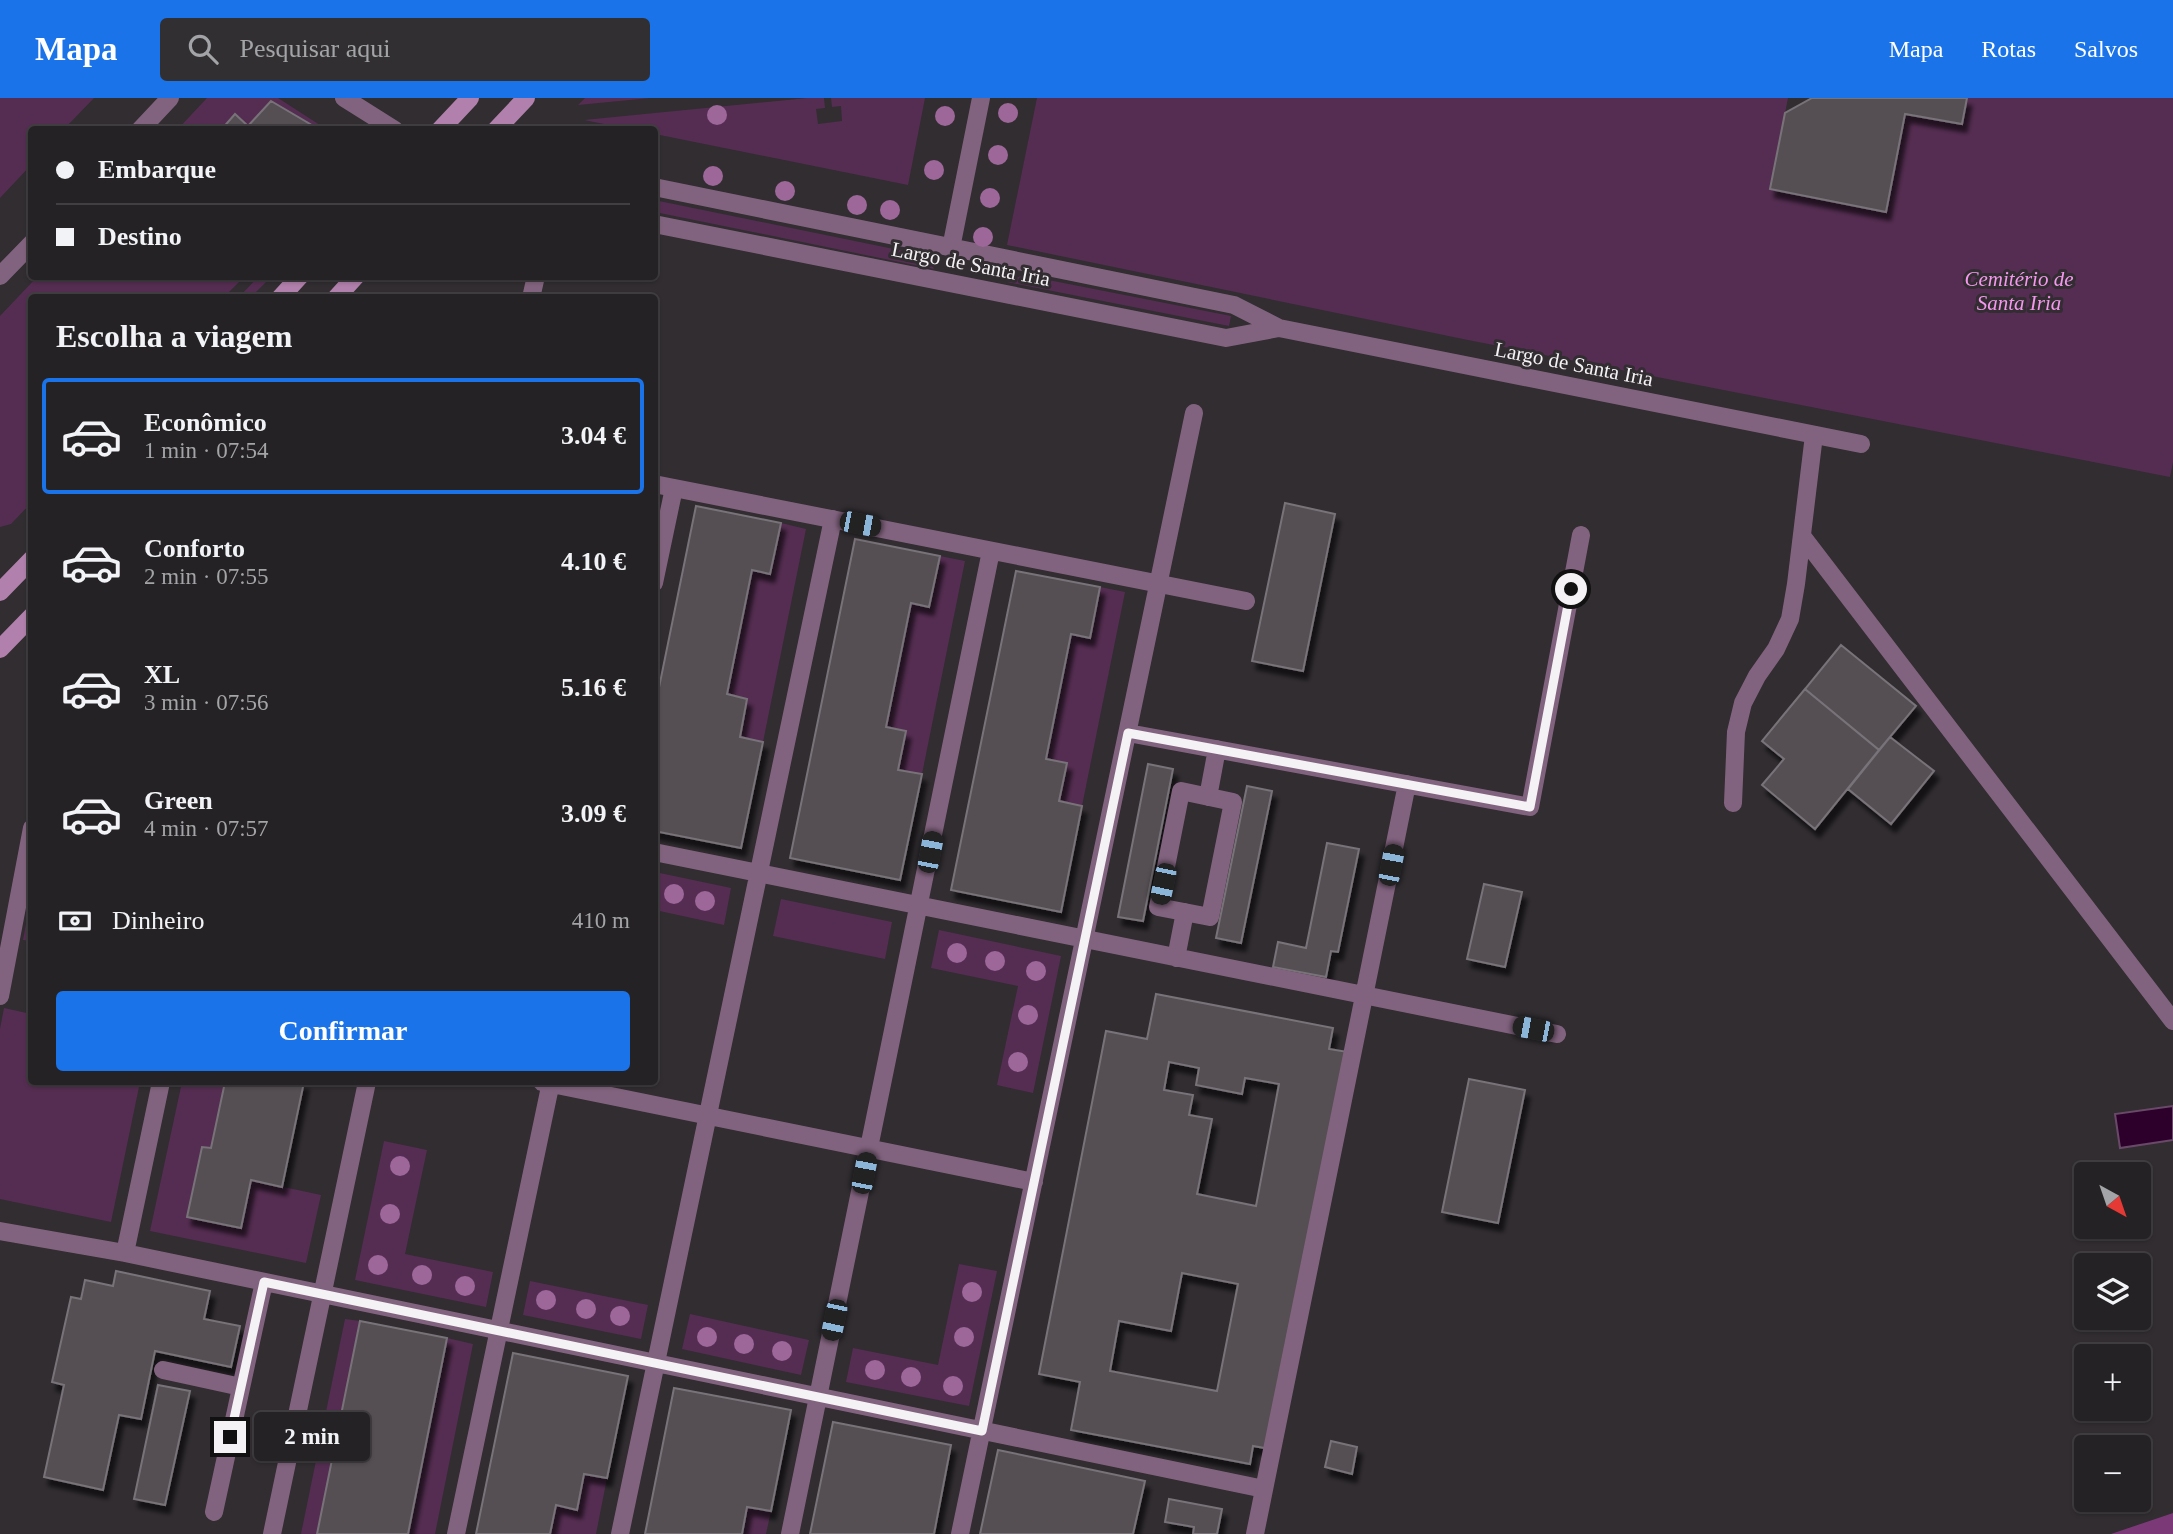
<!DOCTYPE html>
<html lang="pt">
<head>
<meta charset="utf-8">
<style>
	:root { --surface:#252225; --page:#312f32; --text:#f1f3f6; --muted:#a3a4a7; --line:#423f42; --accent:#1a73e8 }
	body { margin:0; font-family:Georgia,serif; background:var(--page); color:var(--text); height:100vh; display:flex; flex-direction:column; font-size:26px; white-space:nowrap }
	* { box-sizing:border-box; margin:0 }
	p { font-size:23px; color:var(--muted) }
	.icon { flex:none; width:38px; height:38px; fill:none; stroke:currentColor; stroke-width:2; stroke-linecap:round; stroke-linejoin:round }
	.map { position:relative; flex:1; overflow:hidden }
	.panel { position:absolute; left:28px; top:196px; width:630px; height:791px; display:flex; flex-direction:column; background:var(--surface); border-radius:7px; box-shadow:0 2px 5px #0004,0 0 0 2px var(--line) }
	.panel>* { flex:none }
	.hud { position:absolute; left:28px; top:28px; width:630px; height:154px; border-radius:7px; box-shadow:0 2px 5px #0004,0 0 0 2px var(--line); display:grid; align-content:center; height:154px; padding:0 28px; background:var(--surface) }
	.needle { width:46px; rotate:140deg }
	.tools { position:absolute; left:2074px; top:1064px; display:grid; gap:14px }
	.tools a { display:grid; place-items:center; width:77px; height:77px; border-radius:7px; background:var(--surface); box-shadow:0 2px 5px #0004,0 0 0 2px var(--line); font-size:35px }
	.end { position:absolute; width:32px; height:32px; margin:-16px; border:9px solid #f5f2f5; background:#111; box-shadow:0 0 0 4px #111 }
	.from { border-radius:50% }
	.bubble { position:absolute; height:49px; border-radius:7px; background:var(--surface); box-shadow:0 2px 5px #0004,0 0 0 2px var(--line); font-size:23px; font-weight:800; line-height:49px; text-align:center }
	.car { position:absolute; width:21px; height:42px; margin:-21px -10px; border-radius:9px; box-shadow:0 0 5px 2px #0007; background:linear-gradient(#222 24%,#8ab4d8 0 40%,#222 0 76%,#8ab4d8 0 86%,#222 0) }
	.hud b { display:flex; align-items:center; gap:24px; height:66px; font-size:26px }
	.hud b+b { border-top:2px solid var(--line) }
	.hud i { width:18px; height:18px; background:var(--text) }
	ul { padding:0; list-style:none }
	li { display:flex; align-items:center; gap:21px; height:116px; margin:0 14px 10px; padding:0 14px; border:4px solid transparent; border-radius:7px }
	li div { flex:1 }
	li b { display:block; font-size:26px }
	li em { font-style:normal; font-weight:800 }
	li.on { border-color:var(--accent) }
	li>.icon { width:63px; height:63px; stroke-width:1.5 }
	h2 { padding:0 28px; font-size:32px; line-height:84px }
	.pay { display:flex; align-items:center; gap:18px; height:77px; padding:0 28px; font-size:26px }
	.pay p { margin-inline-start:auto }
	.cta { display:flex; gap:14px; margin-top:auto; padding:14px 28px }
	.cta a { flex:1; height:80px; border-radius:7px; background:var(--accent); color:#fff; font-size:28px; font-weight:800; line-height:80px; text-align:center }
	header { display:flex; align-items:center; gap:42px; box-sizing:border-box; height:98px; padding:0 35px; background:var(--accent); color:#fff }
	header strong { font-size:33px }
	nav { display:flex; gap:38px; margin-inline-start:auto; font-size:24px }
	.search { width:490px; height:63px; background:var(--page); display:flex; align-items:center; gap:18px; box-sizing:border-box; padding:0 24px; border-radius:7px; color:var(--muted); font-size:26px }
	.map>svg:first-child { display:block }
	.green { fill:#552d52 }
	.forest { fill:#7c3978 }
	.water { fill:#2d002c; stroke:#694968; stroke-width:2 }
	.building { fill:#544f53; stroke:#787378; stroke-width:2; fill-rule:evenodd; filter:url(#shadow) }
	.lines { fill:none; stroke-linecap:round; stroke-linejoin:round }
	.service { stroke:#82637f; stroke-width:18 }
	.minor { stroke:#82637f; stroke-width:18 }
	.secondary { stroke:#b180ac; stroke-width:18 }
	.tree { fill:#9d6799 }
	.route { stroke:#f5f2f5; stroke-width:9 }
	.labels { text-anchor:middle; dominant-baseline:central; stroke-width:6; stroke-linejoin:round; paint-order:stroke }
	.street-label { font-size:21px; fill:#f5f2f5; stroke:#312d31 }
	.park-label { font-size:21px; font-style:italic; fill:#f597ee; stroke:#312d31 }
</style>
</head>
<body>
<header>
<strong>Mapa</strong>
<div class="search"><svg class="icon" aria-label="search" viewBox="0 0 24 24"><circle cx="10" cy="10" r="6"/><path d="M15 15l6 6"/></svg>Pesquisar aqui</div>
<nav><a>Mapa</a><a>Rotas</a><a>Salvos</a></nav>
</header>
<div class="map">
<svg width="2173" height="1436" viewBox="0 0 2173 1436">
	<defs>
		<filter id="shadow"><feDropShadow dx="4.5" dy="8" stdDeviation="2" flood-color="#0009"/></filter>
	</defs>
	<rect width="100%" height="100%" fill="#312d31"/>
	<path class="green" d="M0,0H94L64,31L32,32L31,67L0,100Z
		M207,0H278L326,31L177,32Z
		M585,0H650L578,7Z
		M807,0H824L825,10L816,11L818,26L842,23L841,8L832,9L831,0H925L908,87L655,36L654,32L629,31L584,22Z
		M1037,0H1788L1770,91L1886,114L1905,16L1962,26L1967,0H2173V364L2170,379L1468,242L1007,147Z
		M654,102L928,158L934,171L655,114Z
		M1023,177L1231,218L1229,228L1007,184Z
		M259,178L271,179L251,199H239Z
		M37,179H244L224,199L32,200L31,405L11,426L0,429V218Z
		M781,425L806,431L763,644L740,639L747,601L727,596L752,472L771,476Z
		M940,458L965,463L922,676L898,672L906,633L886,629L911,505L929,508Z
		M1100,489L1125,494L1082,708L1059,703L1067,665L1046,661L1071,536L1090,540Z
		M655,774L731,790L724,827L655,812Z
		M31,800L32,843H31L23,842Z
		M781,801L892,824L885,861L773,838Z
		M939,832L1061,858L1033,995L997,987L1018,888L931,870Z
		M4,910L31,916L32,984H140L111,1124L0,1101V931Z
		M182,984H225L211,1050L202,1049L187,1119L241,1130L251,1082L321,1097L306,1165L150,1133Z
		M384,1043L427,1052L405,1156L493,1174L486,1209L355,1182Z
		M959,1166L997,1173L969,1308L846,1284L853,1250L938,1267Z
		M530,1183L648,1207L641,1241L523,1217Z
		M690,1216L809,1242L801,1277L682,1251Z
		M345,1221L360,1223L317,1436H301Z
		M447,1240L473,1246L435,1436H408Z
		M584,1376L607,1380L596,1436H550L556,1407L577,1411Z
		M747,1409L771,1413L766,1436H742Z"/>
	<path class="forest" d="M2173,1415V1436H2111Z"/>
	<path class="water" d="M2173,1008V1042L2120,1050L2115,1016Z"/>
	<path class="building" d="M1812,0H1967L1962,26L1905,16L1886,114L1770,91L1785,15Z
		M271,3L310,26L305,32H221L235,16L248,28Z
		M1285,405L1335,416L1303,573L1252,563Z
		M696,408L781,425L770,476L752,472L727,596L747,601L740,639L763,644L741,750L654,733V614Z
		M855,441L940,458L929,509L911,505L886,629L906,633L898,672L922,676L900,782L790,760Z
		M1016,473L1100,489L1090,540L1071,536L1046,661L1067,665L1059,703L1082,708L1061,814L951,792Z
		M1841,547L1916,608L1879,652L1805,591Z
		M1805,591L1879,652L1815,731L1762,687L1784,661L1762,643Z
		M1890,639L1934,673L1891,726L1848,691Z
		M1148,666L1173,671L1143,823L1118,819Z
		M1247,688L1272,693L1241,845L1216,840Z
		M1327,745L1359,751L1338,854L1331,853L1326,879L1273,869L1278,844L1306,850Z
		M1484,786L1522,794L1505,869L1467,861Z
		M1156,896L1333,930L1329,951L1348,954L1270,1351L1253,1348L1250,1366L1071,1332L1080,1284L1039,1276L1106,933L1147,941ZM1169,964L1199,970L1196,987L1242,996L1245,980L1279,986L1256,1108L1197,1096L1212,1021L1189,1017L1193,997L1164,992ZM1182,1175L1238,1186L1217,1293L1110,1273L1119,1223L1171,1233Z
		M1469,981L1525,992L1498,1125L1442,1114Z
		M225,984H304L282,1089L251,1082L241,1130L187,1119L202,1049L211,1050Z
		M116,1173L210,1193L204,1221L240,1228L231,1269L155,1253L141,1321L119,1317L103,1392L44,1379L64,1287L52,1284L71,1199L81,1201L85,1182L113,1188Z
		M360,1223L447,1240L408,1436H317Z
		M513,1255L628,1278L607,1380L584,1376L577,1412L556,1407L550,1436H476Z
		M158,1287L190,1293L165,1407L134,1401Z
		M674,1290L791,1312L771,1413L747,1409L742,1436H645Z
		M833,1324L951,1347L934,1436H810Z
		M1331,1343L1357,1349L1352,1376L1325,1369Z
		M998,1352L1145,1383L1133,1436H980Z
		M1169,1401L1222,1411L1217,1436H1193L1194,1429L1165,1424Z"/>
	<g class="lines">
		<path class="service" d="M531,200L536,178
			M654,386L1246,503
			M1802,438L2173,923
			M654,485L674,390
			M1128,635L1530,709L1581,437
			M1181,693L1233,704L1210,819L1158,809Z
			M1208,699L1217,651
			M1733,705L1736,634L1743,605L1757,578L1776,551L1790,521L1796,486L1814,337
			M654,754L1557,936
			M1176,860L1185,814
			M0,898L32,730
			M542,984L1034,1084
			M0,1133L125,1155L1264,1391
			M125,1155L161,984
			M163,1272L241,1289
			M214,1414L264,1184
			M272,1436L367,984
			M456,1436L551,984
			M620,1436L833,421
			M790,1436L991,453
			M960,1436L1194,315
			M1255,1436L1407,686"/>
		<path class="minor" d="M344,0L395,32
			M140,32L170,0
			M654,89L1234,207L1279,230L1861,346
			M654,126L1226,240L1279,230
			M951,150L981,0
			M0,178L32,145"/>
		<path class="secondary" d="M440,32L470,0
			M496,32L526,0
			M280,200L300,178
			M336,200L356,178
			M0,494L32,461
			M0,551L32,518"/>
	</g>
	<g class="tree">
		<circle cx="1008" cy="15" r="10"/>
		<circle cx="717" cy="17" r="10"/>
		<circle cx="945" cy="18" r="10"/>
		<circle cx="998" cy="57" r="10"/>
		<circle cx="934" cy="72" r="10"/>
		<circle cx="713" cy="78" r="10"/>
		<circle cx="785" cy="93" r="10"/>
		<circle cx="990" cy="100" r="10"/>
		<circle cx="857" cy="107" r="10"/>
		<circle cx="890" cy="112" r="10"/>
		<circle cx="983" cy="139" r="10"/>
		<circle cx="674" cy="796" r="10"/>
		<circle cx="705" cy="803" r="10"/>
		<circle cx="957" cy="855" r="10"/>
		<circle cx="995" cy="863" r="10"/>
		<circle cx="1036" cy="873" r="10"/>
		<circle cx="1028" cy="917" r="10"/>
		<circle cx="1018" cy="964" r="10"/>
		<circle cx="400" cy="1068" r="10"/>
		<circle cx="390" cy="1116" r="10"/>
		<circle cx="378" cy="1167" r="10"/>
		<circle cx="422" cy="1177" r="10"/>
		<circle cx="465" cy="1188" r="10"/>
		<circle cx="972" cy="1194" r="10"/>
		<circle cx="546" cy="1202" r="10"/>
		<circle cx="586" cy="1211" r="10"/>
		<circle cx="620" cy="1218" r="10"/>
		<circle cx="707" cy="1239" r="10"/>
		<circle cx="964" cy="1239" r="10"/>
		<circle cx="744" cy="1246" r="10"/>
		<circle cx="782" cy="1253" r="10"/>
		<circle cx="875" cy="1272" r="10"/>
		<circle cx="911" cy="1279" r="10"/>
		<circle cx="953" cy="1288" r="10"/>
	</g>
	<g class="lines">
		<path class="route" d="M230,1339L264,1184L982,1333L1128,635L1530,709L1571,491"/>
	</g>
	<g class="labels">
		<g class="street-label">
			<text transform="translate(971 166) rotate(11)">Largo de Santa Iria</text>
			<text transform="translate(1574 266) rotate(11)">Largo de Santa Iria</text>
		</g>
		<g class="park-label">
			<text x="2019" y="181">Cemitério de<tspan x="2019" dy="24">Santa Iria</tspan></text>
		</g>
	</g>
</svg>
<div class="tools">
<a><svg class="needle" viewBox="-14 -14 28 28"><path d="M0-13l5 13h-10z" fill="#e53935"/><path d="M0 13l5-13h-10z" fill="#a3a4a7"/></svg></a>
<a><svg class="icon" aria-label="layers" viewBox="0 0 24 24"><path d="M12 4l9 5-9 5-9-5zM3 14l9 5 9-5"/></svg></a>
<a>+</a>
<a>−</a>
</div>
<i class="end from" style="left:1571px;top:491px"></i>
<i class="end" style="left:230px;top:1339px"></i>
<div class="bubble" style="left:254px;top:1314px;width:116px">2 min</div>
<i class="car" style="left:860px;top:426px;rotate:101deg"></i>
<i class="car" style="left:930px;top:754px;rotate:11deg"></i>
<i class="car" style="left:1391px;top:767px;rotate:11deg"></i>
<i class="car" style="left:1163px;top:786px;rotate:192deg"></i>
<i class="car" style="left:1533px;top:931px;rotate:281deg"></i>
<i class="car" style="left:864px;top:1075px;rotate:11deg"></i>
<i class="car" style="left:834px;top:1222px;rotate:192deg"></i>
<div class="hud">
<b><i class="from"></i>Embarque</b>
<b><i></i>Destino</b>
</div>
<section class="panel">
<h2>Escolha a viagem</h2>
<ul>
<li class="on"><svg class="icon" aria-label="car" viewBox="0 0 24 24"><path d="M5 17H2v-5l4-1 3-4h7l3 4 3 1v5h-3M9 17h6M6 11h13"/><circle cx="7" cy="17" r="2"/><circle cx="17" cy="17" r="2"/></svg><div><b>Econômico</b><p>1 min · 07:54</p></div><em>3.04 €</em></li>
<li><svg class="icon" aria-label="car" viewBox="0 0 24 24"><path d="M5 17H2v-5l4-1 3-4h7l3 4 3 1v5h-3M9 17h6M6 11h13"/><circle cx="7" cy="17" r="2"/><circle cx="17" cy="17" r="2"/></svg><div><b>Conforto</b><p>2 min · 07:55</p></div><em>4.10 €</em></li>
<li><svg class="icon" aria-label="car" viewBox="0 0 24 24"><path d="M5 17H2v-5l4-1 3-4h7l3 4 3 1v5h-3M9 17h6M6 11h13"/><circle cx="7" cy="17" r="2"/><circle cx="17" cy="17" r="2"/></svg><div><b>XL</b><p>3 min · 07:56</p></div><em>5.16 €</em></li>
<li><svg class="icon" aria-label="car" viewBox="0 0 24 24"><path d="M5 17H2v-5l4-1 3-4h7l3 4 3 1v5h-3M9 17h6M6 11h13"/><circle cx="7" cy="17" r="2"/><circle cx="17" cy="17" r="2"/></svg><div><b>Green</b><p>4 min · 07:57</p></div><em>3.09 €</em></li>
</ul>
<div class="pay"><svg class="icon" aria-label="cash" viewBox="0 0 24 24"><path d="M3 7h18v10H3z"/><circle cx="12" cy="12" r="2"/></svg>Dinheiro<p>410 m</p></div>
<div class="cta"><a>Confirmar</a></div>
</section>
</div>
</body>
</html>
